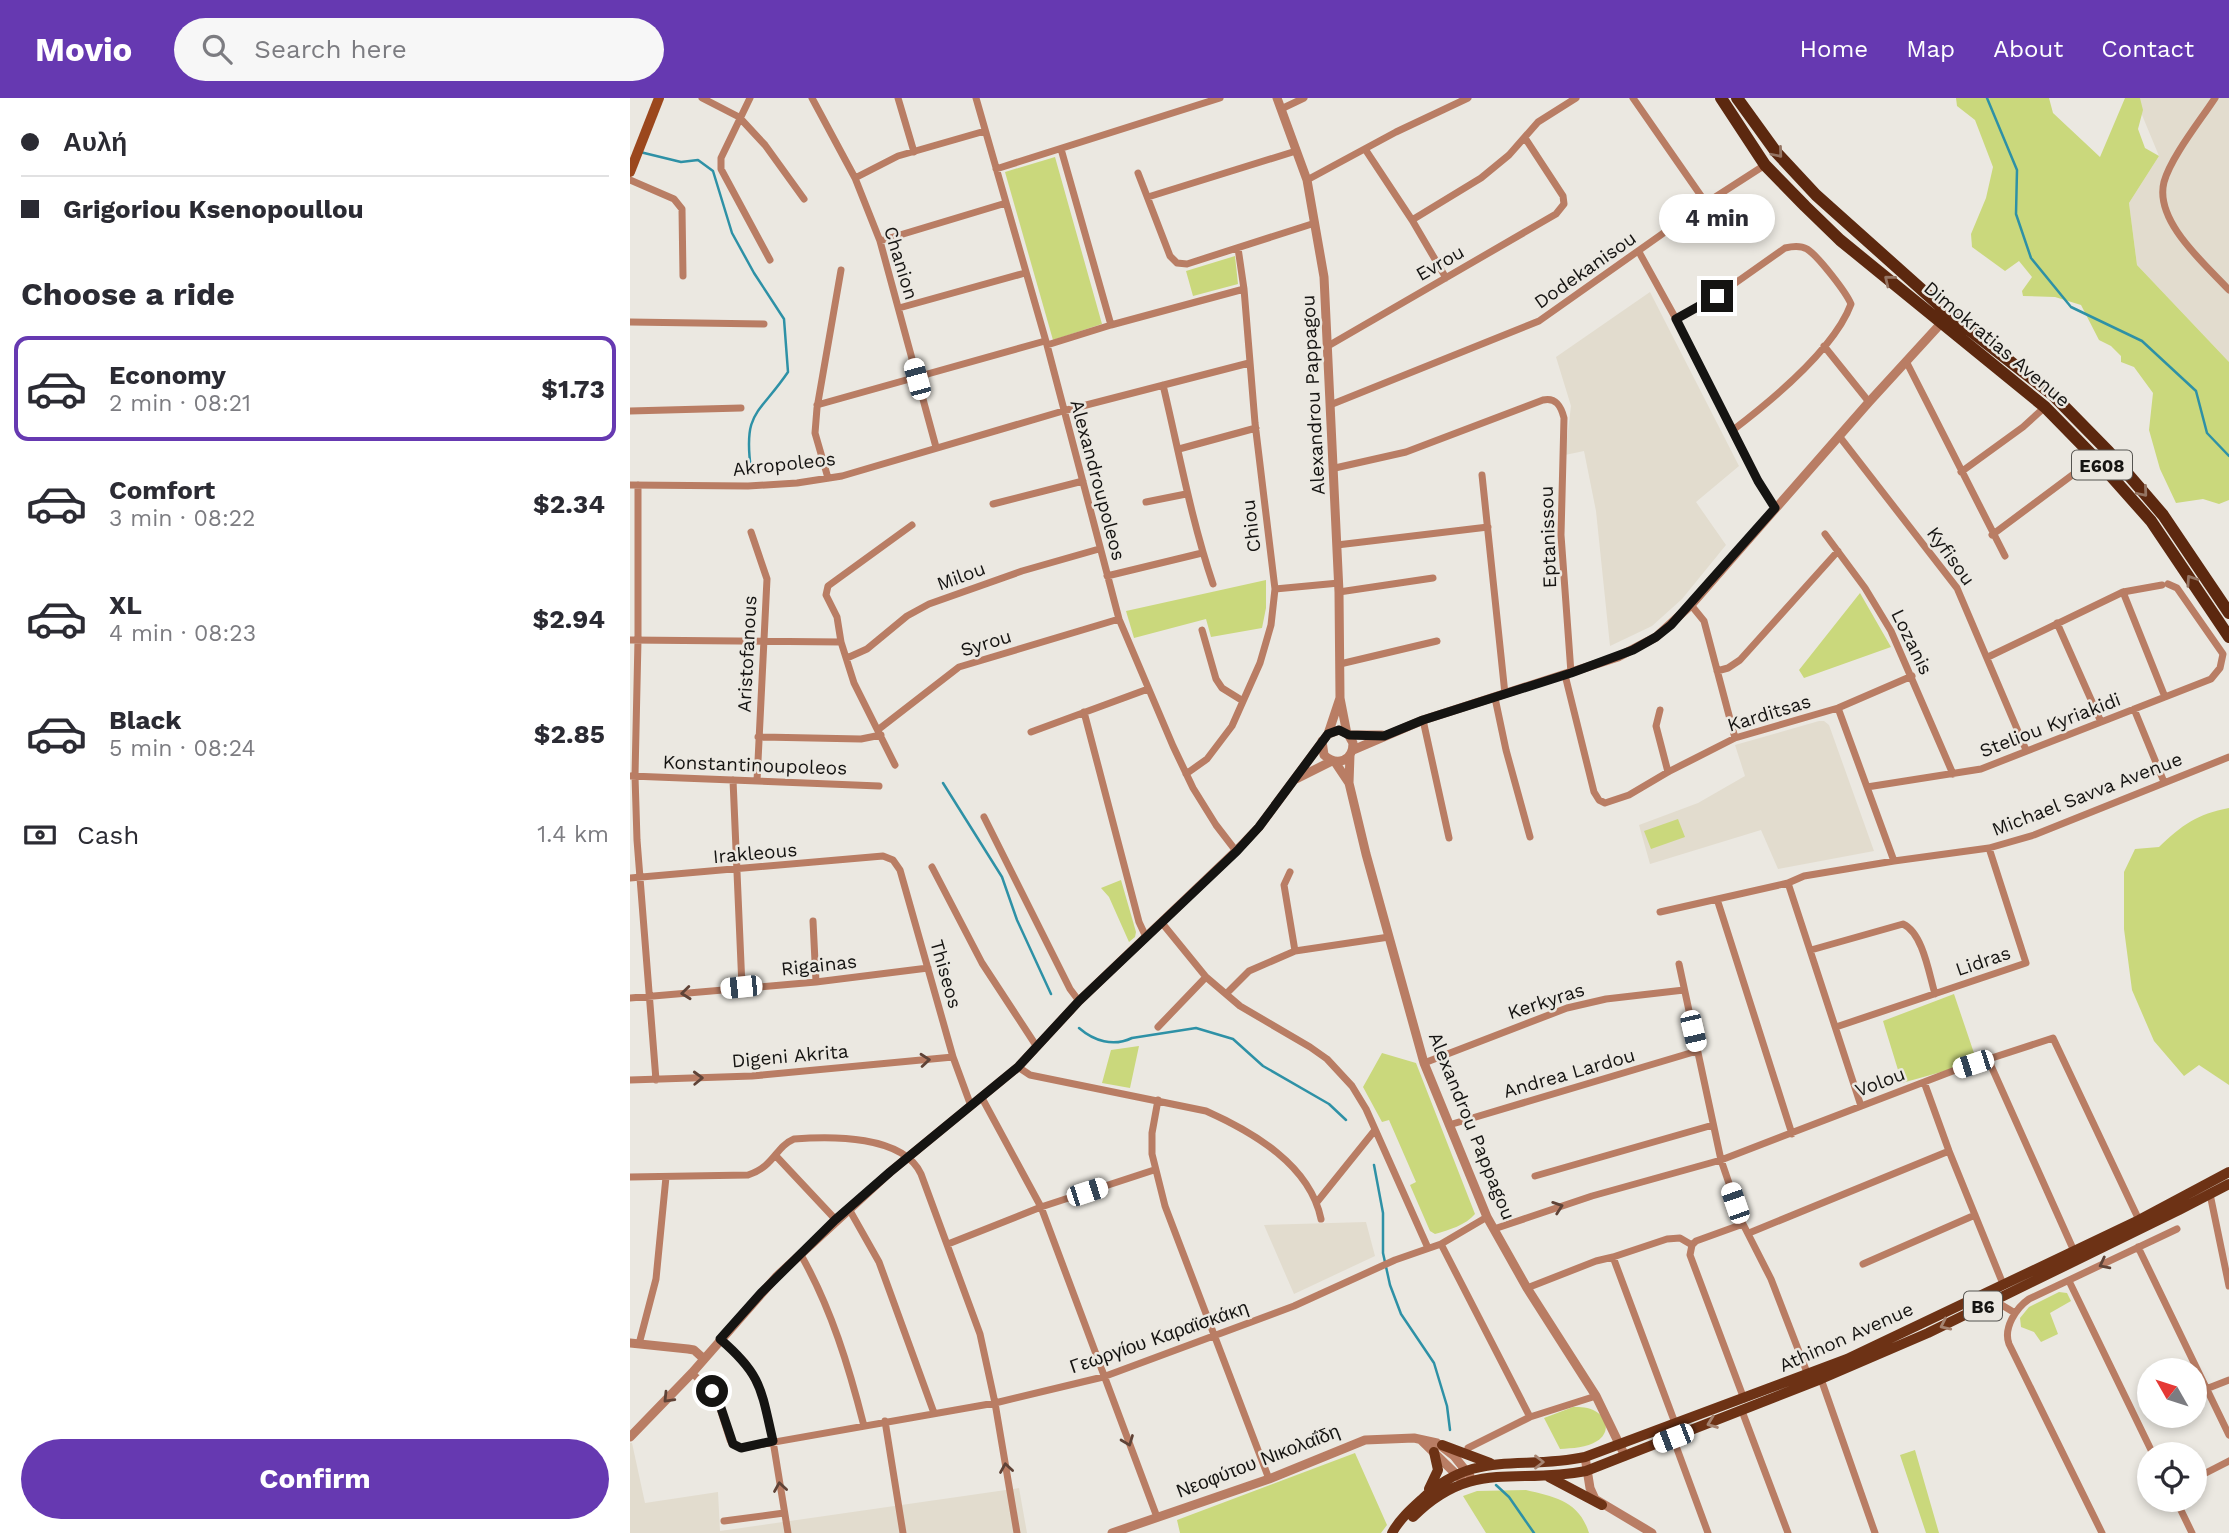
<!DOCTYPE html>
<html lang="en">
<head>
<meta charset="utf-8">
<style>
	:root { --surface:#fff; --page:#f7f7f7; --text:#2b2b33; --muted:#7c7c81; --line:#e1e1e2; --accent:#6639b1 }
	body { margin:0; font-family:"Work Sans",sans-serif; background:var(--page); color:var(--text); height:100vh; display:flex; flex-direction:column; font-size:26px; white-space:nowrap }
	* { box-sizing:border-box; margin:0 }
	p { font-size:23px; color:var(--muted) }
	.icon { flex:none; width:38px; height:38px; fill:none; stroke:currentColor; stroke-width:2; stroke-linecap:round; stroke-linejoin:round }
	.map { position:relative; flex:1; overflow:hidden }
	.sheet { display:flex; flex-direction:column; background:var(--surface); width:630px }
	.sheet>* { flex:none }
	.guide { display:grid; align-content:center; height:154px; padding:0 21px; background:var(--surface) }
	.needle { width:46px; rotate:309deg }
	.fabs { position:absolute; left:1507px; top:1260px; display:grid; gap:14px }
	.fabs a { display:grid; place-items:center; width:70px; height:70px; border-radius:50%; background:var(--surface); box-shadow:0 4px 10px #0003; font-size:35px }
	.end { position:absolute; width:32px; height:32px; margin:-16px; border:9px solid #151412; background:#fff; box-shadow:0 0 0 4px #fff }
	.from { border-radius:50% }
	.bubble { position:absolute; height:49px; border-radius:24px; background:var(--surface); box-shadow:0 4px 10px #0003; font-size:23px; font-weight:700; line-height:49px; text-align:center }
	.car { position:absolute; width:21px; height:42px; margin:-21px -10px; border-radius:9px; box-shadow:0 0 5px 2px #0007; background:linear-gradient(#fff 24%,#345 0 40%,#fff 0 76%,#345 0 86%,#fff 0) }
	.guide b { display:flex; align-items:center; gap:24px; height:66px; font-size:26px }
	.guide b+b { border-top:2px solid var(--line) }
	.guide i { width:18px; height:18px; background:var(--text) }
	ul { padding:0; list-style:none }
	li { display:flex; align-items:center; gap:21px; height:105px; margin:0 14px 10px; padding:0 7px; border:4px solid transparent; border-radius:14px }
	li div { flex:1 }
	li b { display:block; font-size:26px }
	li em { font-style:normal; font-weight:700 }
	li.selected { border-color:var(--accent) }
	li>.icon { width:63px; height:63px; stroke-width:1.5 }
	h2 { padding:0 21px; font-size:32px; line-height:84px }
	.pay { display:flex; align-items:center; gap:18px; height:77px; padding:0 21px; font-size:26px }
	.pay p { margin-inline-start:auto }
	.action { display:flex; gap:14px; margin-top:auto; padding:14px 21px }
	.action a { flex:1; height:80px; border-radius:42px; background:var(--accent); color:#fff; font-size:28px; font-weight:700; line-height:80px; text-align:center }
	header { display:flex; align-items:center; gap:42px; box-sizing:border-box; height:98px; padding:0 35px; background:var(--accent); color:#fff }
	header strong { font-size:33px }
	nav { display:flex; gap:38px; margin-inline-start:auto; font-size:24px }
	.search { width:490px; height:63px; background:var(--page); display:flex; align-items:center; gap:18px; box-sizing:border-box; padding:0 24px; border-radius:38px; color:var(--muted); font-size:26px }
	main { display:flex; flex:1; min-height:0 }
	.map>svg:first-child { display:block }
	.built { fill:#e2dcce }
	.green { fill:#cad87c }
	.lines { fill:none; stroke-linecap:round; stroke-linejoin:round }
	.stream { stroke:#2e91a6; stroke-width:2.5 }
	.minor { stroke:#b97d64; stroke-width:7 }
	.tertiary { stroke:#b97d64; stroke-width:9 }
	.secondary { stroke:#9b471d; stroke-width:10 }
	.primary { stroke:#6d3215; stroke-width:10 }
	.trunk { stroke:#5c280f; stroke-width:12 }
	.oneway { stroke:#957563 }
	.oneway2 { stroke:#5f4337 }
	.oneway3 { stroke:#a68471 }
	.route { stroke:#151412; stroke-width:9 }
	.labels { text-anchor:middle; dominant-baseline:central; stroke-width:5; stroke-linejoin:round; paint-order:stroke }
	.shield { fill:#ebe8e1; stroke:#555450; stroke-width:2 }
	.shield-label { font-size:18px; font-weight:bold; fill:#151412 }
	.street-label { font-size:19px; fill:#151412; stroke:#ebe8e1 }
</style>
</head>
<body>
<header>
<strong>Movio</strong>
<div class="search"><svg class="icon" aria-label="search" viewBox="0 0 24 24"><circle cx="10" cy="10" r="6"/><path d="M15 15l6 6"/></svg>Search here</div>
<nav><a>Home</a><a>Map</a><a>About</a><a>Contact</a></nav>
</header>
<main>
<section class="sheet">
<div class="guide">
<b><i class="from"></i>Αυλή</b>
<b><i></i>Grigoriou Ksenopoullou</b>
</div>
<h2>Choose a ride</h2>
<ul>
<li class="selected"><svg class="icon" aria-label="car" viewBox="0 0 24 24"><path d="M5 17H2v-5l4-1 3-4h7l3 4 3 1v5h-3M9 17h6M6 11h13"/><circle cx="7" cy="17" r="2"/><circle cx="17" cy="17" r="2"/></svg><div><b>Economy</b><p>2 min · 08:21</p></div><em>$1.73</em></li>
<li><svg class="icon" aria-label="car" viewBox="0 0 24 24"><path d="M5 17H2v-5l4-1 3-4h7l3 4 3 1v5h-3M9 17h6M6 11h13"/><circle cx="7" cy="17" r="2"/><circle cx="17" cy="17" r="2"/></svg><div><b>Comfort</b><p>3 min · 08:22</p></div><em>$2.34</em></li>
<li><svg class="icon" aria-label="car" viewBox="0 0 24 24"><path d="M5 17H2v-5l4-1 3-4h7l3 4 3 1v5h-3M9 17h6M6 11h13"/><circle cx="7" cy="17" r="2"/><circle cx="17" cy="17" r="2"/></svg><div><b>XL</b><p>4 min · 08:23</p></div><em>$2.94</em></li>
<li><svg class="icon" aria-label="car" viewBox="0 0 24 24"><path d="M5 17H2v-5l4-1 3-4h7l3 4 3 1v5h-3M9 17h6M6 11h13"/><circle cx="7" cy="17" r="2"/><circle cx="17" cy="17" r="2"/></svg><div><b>Black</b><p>5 min · 08:24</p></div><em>$2.85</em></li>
</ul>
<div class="pay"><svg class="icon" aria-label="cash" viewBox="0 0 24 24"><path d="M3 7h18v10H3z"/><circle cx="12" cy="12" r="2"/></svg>Cash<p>1.4 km</p></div>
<div class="action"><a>Confirm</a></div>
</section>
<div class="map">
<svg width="1599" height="1435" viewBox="0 0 1599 1435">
	<rect width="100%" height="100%" fill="#ebe8e1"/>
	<path class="built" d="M1505,0H1599V264L1507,167L1499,105L1529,58Z
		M1020,194L1109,368L1066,404L1096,447L1052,501L1022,528L980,548L966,413L954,353L935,357L941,308L926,259Z
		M1189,623H1194L1199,627L1244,753L1148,771L1131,732L1020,766L1009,727L1068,705L1115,678L1105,647Z
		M736,1124L745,1158L664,1196L634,1127Z
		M0,1345H2L15,1405L88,1394L90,1433L389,1390L397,1435H0Z"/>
	<path class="green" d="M1326,0H1419L1423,15L1470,59L1495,0H1510L1513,12L1508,31L1515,50L1529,58L1499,105L1507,167L1599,264V402L1589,406L1573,401L1546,405L1530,371L1519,332L1523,295L1504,269L1491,264V258L1481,248L1469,242L1451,207L1425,199L1393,198L1392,193L1402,179L1389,163L1375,173L1342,149L1341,136L1356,100L1363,69L1345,22L1327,8Z
		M425,59L472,226L423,242L375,74Z
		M605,158L608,186L563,198L556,173Z
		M636,482V510L632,530L581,539L576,521L504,540L496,513Z
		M1230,495L1261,549L1174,580L1169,572Z
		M1599,710V987L1569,967L1554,978L1524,943L1502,892L1494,831V774L1505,751L1529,749C1552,727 1567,716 1599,710Z
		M1048,721L1055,739L1021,751L1014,733Z
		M491,782L506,834L505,839L499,844L479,799L471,790Z
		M1324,896L1347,964L1272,985L1253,923Z
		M509,948L500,990L472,985L481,952Z
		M752,955L786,965L845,1116C836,1127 819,1132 805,1136L800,1133L780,1087L786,1084L759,1022L752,1024L733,989Z
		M1429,1194L1437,1195L1441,1203L1420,1215L1428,1236L1411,1244L1404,1234L1391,1229L1390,1220L1399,1209Z
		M943,1309C950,1309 959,1309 965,1313C978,1320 980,1335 967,1343C957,1350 942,1350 930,1351L914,1320Z
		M1285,1352L1309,1435H1296L1270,1357Z
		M725,1355L757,1427L751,1435H550L547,1422Z
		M896,1392C925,1399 949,1403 959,1435H856L833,1398L847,1393Z"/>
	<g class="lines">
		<path class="stream" d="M1357,0L1387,72L1386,116L1401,160L1441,209L1512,243L1566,293L1577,335L1599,358
			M10,54L51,64L68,62L83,73L102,135L124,175L154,221L158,274C128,318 113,313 121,372
			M313,685L372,779L387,822L421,896
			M449,930C464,943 483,949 502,940L566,930L603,941L633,968L699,1006L716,1022
			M744,1067L753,1115V1155L760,1187L771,1216L804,1265L817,1308L820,1332
			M866,1387L879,1399L904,1435"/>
		<path class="minor" d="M72,0L109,19L135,47L174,101
			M120,0L91,60V71L140,162
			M182,0L225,80L250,143L306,349
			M268,0L284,54
			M346,0L417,247L489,521L543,648L563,690L586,727L606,753
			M1003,0L1076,105
			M1585,0C1570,23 1541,59 1534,84C1524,123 1575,166 1599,192
			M651,11L674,0
			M431,51L481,227
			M735,51L782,122L816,180
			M366,71L590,0
			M508,75L540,158L547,165L557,166L685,125
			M225,80L268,58L355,33
			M0,82L44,101L52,111L53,178
			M677,82L766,34L838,0
			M518,99L666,53
			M782,122L851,80L879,57L908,24L946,0
			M250,143L376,105
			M1009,154L1046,221L1128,383L1145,410
			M269,210L395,175
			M1046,221L1087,198L1155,150C1163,148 1170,147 1177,151C1188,158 1216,194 1221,206C1204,252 1141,303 1103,332
			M0,224L134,226
			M417,247L481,227L614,191
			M698,248L926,116L934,106L933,98L895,40
			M1194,248L1239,304
			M1277,265L1375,458
			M533,287C549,354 561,421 583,486
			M187,307L415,243
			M700,307L909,223L1076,105L1135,67
			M0,313L111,310
			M1209,338L1327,490L1396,652
			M549,351L626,330
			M705,370L776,354L913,302C926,299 931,308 934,320L931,437L941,575
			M1331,374L1393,329L1415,309
			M852,377L875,596
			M198,380L185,335L187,310L211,172
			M0,387L118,388L167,385L212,378L433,313L619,265
			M8,387V542L5,678L7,742L26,982
			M516,404L556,396
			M363,406L453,383
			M121,434L137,481L127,683
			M1195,436L1235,490L1261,533L1323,676
			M1362,437L1465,360
			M707,447L858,429
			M477,478L572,455
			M645,491L709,485
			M709,494L803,480
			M1493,494L1532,487
			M1061,507L1074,523L1105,640
			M1427,525L1471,624
			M572,532L586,581L592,590L613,603
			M0,542L211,544
			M1358,559L1493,494L1535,599
			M217,560L237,551L277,518L299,506L392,473L469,451
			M710,566L807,543
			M1087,573L1098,570L1110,562L1208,453
			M935,577L964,694L969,702L975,705L999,697L1038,674L1105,640L1208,610L1282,578
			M865,600L876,652L900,739
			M1208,610L1264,763
			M1504,611L1534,684
			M1030,612L1026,628L1038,674
			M454,614L509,824L516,839
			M793,622L819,740
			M249,631L329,569L489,521
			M401,634L518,591
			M128,639L231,641L251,637
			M265,667L224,585L211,544L207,519L196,497L198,488L282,427
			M556,676L577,661L602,628L630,565L641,527L645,491L625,325L614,191L608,150
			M1,678L249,688
			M103,682L112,889
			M1237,689L1351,671L1581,581L1590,570L1593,556L1547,490L1538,486
			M354,719L440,891L449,903
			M302,769L352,865L407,949
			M660,774L654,787L665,853
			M0,780L253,758L263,762L270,772L323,959L341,1008
			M1158,785L1231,1008
			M1087,801L1162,1036
			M1030,814L1158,785L1174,778L1264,763L1359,750L1404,737L1599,659
			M183,823L186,884
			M532,825L576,879L610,908L680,949L697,961L722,988L736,1011L798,1150
			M1181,852L1273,826C1293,835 1299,876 1305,896
			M1049,866L1091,1062L1113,1126L1141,1181L1178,1277
			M596,896L619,873L665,853L759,839
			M0,900L186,884L298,870
			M528,929L576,879
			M1206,929L1396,865L1359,750
			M1358,961L1444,1153
			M794,965L937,910L976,901L1054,892
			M388,969L400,977L576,1013C623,1034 680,1067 691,1121
			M0,982L122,978L323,959
			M1294,984L1319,1053L1373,1186
			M352,1000L411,1109L527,1419
			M528,1002L522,1035V1056L535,1108L639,1381
			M819,1027L1067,953
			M146,1058L206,1122
			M905,1078L1083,1027
			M0,1079L118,1077C145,1068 145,1049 164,1041C201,1038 273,1037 291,1076L350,1236L365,1305L387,1435
			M1580,1096L1599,1188
			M687,1104L745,1032
			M219,1111L249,1164L304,1315
			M1113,1126L1066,1143L1062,1147L1060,1157L1114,1301
			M864,1131L962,1098L1091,1062L1328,971L1423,940L1509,1122
			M1119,1135L1319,1053
			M318,1146L411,1109L524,1072
			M811,1146L900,1319
			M1508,1149L1599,1337
			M171,1157C201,1210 219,1269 234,1328
			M983,1159L1045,1325
			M1233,1166L1345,1117
			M1439,1183L1523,1356
			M897,1190L966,1163L983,1159L1037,1141L1050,1140L1062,1147
			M1365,1203L1385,1215
			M90,1241L115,1264L131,1293L143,1343L158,1435
			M9,1246L26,1181L36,1079
			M62,1275L86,1298L100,1342L102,1346L111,1350L365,1305L473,1279L664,1208L765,1162L811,1146L857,1119
			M1191,1281L1245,1435
			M1576,1291L1599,1282
			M1112,1313L1158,1435
			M255,1323L273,1435
			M1043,1340L1078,1435
			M838,1350L900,1319L966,1298
			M1564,1381L1599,1363
			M1546,1402L1562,1435
			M94,1423L154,1415
			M1472,1435L1379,1246C1373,1230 1386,1210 1399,1201L1547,1131"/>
		<path class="tertiary" d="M647,0L677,82L694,179L709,494L710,600L717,636
			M719,637H752
			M692,643L694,657C707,669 723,663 723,645L718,636L709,632L698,636
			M723,652L793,622L988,559L1026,539L1061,507L1239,304L1315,221
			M720,657L719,685L736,756L794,965L857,1119L897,1190L966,1298L995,1358
			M705,664L719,685
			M666,681L702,663
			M0,1245L58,1251L64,1252L74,1261
			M0,1339L62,1275L147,1178L260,1074L388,969L449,903L606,753L629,729L698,636L710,600
			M791,1342L831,1381
			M955,1359L960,1390L965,1401L1022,1435
			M482,1435L639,1381L735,1342L784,1340L807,1345L824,1358L840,1378"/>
		<path class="secondary" d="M0,74L29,0"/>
		<path class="primary" d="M812,1347L860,1365
			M919,1379L972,1407
			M799,1391L808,1372L804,1354
			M783,1419C842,1360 886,1387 956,1373L1191,1281L1298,1235L1549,1112L1599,1086
			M762,1435C769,1422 780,1412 791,1402C844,1350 890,1373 955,1359L1217,1261L1509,1122L1599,1074"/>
		<path class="trunk" d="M1091,0L1135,67L1175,108L1210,142L1415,309L1465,360L1521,423L1599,539
			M1107,0L1146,54L1186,97L1319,216L1423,297L1478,353L1533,417L1599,515"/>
	</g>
	<defs><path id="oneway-chevron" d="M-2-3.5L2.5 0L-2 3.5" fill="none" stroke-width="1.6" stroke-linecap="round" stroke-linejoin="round" transform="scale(1.75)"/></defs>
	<g class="oneway">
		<use href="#oneway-chevron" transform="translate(1148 55) rotate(50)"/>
		<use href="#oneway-chevron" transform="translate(1259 182) rotate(-141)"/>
		<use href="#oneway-chevron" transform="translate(1513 394) rotate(50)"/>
		<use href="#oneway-chevron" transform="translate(1561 482) rotate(-124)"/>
	</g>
	<g class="oneway2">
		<use href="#oneway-chevron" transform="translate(56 895) rotate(174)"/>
		<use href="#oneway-chevron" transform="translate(295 962) rotate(-5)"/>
		<use href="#oneway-chevron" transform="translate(68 980) rotate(-2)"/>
		<use href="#oneway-chevron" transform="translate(928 1109) rotate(-19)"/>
		<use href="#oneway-chevron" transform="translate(1474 1166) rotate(153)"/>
		<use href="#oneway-chevron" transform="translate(38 1300) rotate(134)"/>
		<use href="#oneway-chevron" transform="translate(498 1343) rotate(69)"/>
		<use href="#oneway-chevron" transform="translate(376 1370) rotate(-99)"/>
		<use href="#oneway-chevron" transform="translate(150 1389) rotate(-99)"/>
	</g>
	<g class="oneway3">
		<use href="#oneway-chevron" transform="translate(1315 1227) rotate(155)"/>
		<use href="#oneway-chevron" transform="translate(1082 1325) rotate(159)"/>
		<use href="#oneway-chevron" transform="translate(909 1364)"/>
	</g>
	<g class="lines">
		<path class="route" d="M82,1293L89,1304L103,1346L111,1350L143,1343C131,1291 132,1277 90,1241L131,1195L205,1122L260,1074L388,969L449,903L607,753L629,729L698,636L709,632L719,637L754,638L793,622L941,575L1003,552L1026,539L1041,527L1145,410L1128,383L1046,221L1087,198"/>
	</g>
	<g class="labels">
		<g class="shield">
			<rect x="1442" y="352.5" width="60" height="29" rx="5"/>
			<rect x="1334" y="1193.5" width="38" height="29" rx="5"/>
		</g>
		<g class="shield-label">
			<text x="1472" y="367">E608</text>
			<text x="1353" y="1208">B6</text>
		</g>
		<g class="street-label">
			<text transform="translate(271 165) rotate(73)">Chanion</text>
			<text transform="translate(810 165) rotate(-30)">Evrou</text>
			<text transform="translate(955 172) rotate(-35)">Dodekanisou</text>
			<text transform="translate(1367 246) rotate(40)">Dimokratias Avenue</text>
			<text transform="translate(683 297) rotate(-93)">Alexandrou Pappagou</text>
			<text transform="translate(154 366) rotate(-6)">Akropoleos</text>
			<text transform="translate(468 382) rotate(75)">Alexandroupoleos</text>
			<text transform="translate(621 428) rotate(-97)">Chiou</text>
			<text transform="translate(918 439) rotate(-92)">Eptanissou</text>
			<text transform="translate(1321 458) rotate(54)">Kyfisou</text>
			<text transform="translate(331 478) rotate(-20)">Milou</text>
			<text transform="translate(1282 544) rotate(64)">Lozanis</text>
			<text transform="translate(356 545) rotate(-17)">Syrou</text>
			<text transform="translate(117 556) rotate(-87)">Aristofanous</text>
			<text transform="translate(1139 615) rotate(-17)">Karditsas</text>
			<text transform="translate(1420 627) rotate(-21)">Steliou Kyriakidi</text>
			<text transform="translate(125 667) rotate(2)">Konstantinoupoleos</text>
			<text transform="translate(1457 696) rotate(-21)">Michael Savva Avenue</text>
			<text transform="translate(125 755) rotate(-5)">Irakleous</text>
			<text transform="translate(1353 863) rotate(-19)">Lidras</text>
			<text transform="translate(189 867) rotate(-6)">Rigainas</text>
			<text transform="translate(316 876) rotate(74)">Thiseos</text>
			<text transform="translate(916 903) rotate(-18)">Kerkyras</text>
			<text transform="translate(160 958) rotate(-5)">Digeni Akrita</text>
			<text transform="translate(939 975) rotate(-16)">Andrea Lardou</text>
			<text transform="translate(1250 984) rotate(-21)">Volou</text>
			<text transform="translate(842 1028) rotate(68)">Alexandrou Pappagou</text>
			<text transform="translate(529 1239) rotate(-19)">Γεωργίου Καραϊσκάκη</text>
			<text transform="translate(1216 1239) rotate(-24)">Athinon Avenue</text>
			<text transform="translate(628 1363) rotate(-21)">Νεοφύτου Νικολαΐδη</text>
		</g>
	</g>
</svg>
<div class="fabs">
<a><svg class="needle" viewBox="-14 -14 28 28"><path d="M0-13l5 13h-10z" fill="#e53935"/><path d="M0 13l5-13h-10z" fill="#7c7c81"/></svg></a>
<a><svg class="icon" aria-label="locate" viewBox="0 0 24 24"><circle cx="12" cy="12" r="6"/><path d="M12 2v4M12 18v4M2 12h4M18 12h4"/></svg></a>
</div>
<i class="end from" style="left:82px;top:1293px"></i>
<i class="end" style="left:1087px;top:198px"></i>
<div class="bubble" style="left:1029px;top:96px;width:116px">4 min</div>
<i class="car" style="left:287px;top:281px;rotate:345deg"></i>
<i class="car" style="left:111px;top:889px;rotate:264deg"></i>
<i class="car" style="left:1063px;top:933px;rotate:167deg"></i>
<i class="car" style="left:1343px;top:966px;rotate:252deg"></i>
<i class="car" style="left:457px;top:1094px;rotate:72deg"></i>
<i class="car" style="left:1105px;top:1105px;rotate:341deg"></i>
<i class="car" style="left:1043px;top:1340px;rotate:249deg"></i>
</div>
</main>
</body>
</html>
